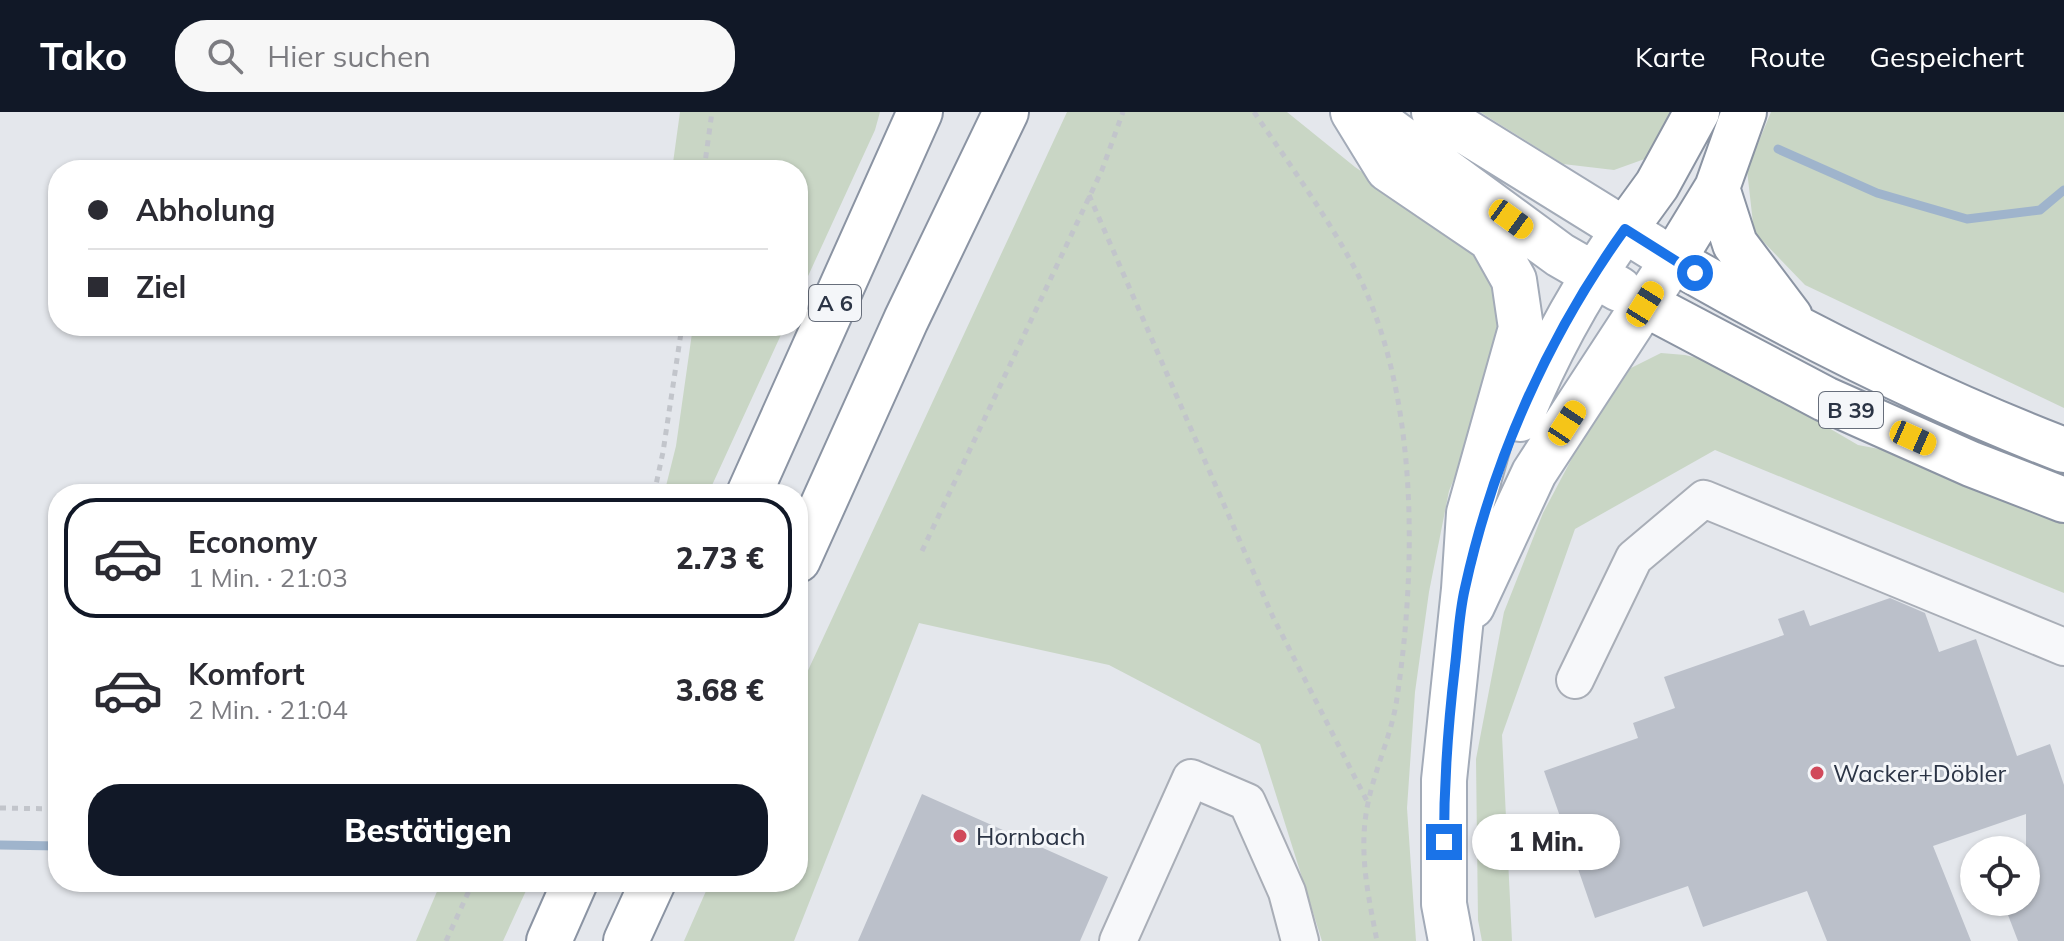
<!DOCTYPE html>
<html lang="de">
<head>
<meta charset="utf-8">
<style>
	:root { --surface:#fff; --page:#f7f7f7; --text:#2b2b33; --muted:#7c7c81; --line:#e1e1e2; --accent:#111827 }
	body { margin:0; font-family:Mulish,sans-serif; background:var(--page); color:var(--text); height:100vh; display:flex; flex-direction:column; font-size:30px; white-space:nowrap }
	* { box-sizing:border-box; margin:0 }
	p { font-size:26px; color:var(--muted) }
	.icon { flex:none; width:44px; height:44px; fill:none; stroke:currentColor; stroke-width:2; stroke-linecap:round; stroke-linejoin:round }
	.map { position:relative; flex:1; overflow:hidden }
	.details { position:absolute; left:48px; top:372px; width:760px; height:408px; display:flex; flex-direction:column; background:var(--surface); border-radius:32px; box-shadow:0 2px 6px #0004 }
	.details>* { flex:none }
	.guide { position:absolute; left:48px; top:48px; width:760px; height:176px; border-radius:32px; box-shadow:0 2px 6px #0004; display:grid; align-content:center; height:176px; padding:0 40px; background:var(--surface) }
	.buttons { position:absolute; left:1960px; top:724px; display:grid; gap:16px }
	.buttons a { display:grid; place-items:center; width:80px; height:80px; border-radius:50%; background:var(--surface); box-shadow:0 2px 6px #0004; font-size:40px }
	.end { position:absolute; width:36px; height:36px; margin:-18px; border:10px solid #1a73e8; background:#fff; box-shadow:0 0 0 4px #fff }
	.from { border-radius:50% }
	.bubble { position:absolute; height:56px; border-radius:28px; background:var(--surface); box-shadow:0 2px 6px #0004; font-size:26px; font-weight:800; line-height:56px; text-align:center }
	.car { position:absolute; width:24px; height:48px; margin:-24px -12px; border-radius:10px; box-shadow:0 0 6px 2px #0007; background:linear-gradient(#f5c518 24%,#345 0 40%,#f5c518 0 76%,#345 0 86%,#f5c518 0) }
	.guide b { display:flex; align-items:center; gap:28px; height:76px; font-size:30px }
	.guide b+b { border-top:2px solid var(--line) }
	.guide i { width:20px; height:20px; background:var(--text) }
	ul { padding:14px 0 0; list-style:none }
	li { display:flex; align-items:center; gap:24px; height:120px; margin:0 16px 12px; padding:0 24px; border:4px solid transparent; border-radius:32px }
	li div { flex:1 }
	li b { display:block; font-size:30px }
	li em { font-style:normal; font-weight:800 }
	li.current { border-color:var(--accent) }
	li>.icon { width:72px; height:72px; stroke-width:1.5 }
	.primary-button { display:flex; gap:16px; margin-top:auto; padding:16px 40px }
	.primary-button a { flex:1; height:92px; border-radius:32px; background:var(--accent); color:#fff; font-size:32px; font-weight:800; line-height:92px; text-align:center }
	header { display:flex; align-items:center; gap:48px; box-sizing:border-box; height:112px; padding:0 40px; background:var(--accent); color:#fff }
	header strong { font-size:38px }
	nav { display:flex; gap:44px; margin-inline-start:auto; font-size:28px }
	.search { width:560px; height:72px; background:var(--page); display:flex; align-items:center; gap:20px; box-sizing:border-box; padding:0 28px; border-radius:32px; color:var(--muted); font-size:30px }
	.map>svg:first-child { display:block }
	.green { fill:#c9d6c5 }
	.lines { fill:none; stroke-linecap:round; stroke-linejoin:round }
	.stream { stroke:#9fb4cc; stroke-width:9 }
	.building { fill:#bbc0ca }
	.minor-casing { stroke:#a9aeb7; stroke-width:40 }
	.major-casing { stroke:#a3abb8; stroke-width:48 }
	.highway-casing { stroke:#8b94a3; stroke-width:48 }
	.path { stroke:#c2c5cb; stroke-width:5; stroke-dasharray:6 6; stroke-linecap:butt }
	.minor { stroke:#f7f8fa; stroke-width:36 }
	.major { stroke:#fff; stroke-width:44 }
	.highway { stroke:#fff; stroke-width:44 }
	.route { stroke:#1a73e8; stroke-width:10 }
	.poi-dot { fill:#d1495b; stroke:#f4f6f9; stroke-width:3 }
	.labels { text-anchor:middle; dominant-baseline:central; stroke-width:6; stroke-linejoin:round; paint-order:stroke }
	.shield { fill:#f4f6f9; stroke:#676e7b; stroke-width:2 }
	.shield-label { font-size:22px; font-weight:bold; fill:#2b3445 }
	.poi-label { font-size:24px; fill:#2b3445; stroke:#f4f6f9; text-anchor:start }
</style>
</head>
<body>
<header>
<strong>Tako</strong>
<div class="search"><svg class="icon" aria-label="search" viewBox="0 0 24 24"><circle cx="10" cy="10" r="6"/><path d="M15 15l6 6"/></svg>Hier suchen</div>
<nav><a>Karte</a><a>Route</a><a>Gespeichert</a></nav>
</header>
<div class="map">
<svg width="2064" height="829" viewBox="0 0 2064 829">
	<rect width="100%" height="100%" fill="#e4e7ec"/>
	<path class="green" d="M680,0H880L875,18L798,186V58H672Z
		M1067,0H1287L1355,55L1448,119L1484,150L1506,206L1503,247L1449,379L1429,480L1415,580L1407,696L1416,829H1322L1260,632L1109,553L919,511L794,829H684L710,770H798V580Z
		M1480,0H1674L1653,44L1614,58L1563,52Z
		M1771,0H2064V296L1805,173L1754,120L1747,58Z
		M693,214H785L708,382H664L676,334Z
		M1661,241L1685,243L1718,251L1858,333L1890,339L2064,410V481L1715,338L1575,417L1502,623L1512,829H1482L1478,808L1476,647L1504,500L1543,401L1579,333L1631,256Z
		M441,770H530L503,829H416Z"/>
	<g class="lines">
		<path class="stream" d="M1778,37L1877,81L1967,107L2040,98L2064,78
			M0,733L58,734"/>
	</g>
	<path class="building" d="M1890,486L1925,501L1939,540L1976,527L2017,644L2050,632L2064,673V829H2018L2003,790H2026V702L1933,734L1971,829H1827L1807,779L1703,815L1688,774L1595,806L1576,751L1562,756L1549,717L1563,713L1544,659L1638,626L1633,611L1675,596L1664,565L1784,523L1778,507L1804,498L1810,514Z
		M922,682L1108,765L1080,829H858Z"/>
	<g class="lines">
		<g class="minor-casing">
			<path id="minor" d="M1575,568L1634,446L1704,387L2064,535
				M1118,829L1191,666L1247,690L1287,780L1300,829"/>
		</g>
		<g class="major-casing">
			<path id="major" d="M1353,0L1388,57L1491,127L1514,168L1521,216L1469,401L1464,477L1444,668V792L1451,829
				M1365,0L1560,143L1619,177
				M1434,0L1673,148L1534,361L1472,494
				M1520,307C1548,239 1582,177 1625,117"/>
		</g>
		<g class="highway-casing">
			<path id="highway" d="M1744,0L1717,76L1673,148C1798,220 1929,286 2064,338
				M1717,76L1735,132L1790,205
				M1625,117L1657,73L1697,0
				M1645,192L1825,287L1971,352L2064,388
				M749,382L920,0
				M798,448L906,208L1006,0
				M549,829L575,770
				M626,829L653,770"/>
		</g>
		<path class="path" d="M1254,0C1288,50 1324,100 1353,153C1419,275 1417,452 1397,586C1392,622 1375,656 1368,691C1358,738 1368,783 1377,829
			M704,58L712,0
			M1089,83L1273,505L1368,691
			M654,382L663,340L682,214
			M922,439L1102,58L1123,0
			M0,696L58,697
			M446,829L473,770"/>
		<use href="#minor" class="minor"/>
		<use href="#major" class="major"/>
		<use href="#highway" class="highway"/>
	</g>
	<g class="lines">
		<path class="route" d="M1444,730C1444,671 1448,613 1455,554C1458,529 1459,501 1465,476C1493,348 1548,224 1625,117L1695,161"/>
	</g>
	<g class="poi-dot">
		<circle cx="1817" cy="661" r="8"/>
		<circle cx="960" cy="724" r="8"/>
	</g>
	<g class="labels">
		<g class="shield">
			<rect x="809" y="173" width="52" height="36" rx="6"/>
			<rect x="1819" y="280" width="64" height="36" rx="6"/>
		</g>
		<g class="shield-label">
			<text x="835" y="191">A 6</text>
			<text x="1851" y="298">B 39</text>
		</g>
		<g class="poi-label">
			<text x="1833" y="661">Wacker+Döbler</text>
			<text x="976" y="724">Hornbach</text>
		</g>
	</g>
</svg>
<div class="buttons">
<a><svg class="icon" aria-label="locate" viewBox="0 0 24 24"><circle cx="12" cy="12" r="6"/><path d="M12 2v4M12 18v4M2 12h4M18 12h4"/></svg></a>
</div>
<i class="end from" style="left:1695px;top:161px"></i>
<i class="end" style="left:1444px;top:730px"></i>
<div class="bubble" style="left:1472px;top:702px;width:148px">1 Min.</div>
<i class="car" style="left:1511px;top:107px;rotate:126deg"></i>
<i class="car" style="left:1645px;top:192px;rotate:32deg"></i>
<i class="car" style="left:1567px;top:311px;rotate:33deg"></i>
<i class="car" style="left:1913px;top:326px;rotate:114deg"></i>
<div class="guide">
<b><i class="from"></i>Abholung</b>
<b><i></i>Ziel</b>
</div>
<section class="details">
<ul>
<li class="current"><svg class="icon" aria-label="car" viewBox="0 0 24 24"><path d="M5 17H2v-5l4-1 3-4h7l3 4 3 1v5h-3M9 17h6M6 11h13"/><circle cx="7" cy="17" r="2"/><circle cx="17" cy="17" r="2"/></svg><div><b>Economy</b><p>1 Min. · 21:03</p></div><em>2.73 €</em></li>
<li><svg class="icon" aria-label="car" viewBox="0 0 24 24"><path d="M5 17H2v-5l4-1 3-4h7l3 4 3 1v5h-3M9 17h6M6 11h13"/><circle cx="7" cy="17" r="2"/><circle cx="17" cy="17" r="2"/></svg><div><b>Komfort</b><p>2 Min. · 21:04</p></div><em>3.68 €</em></li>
</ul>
<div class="primary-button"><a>Bestätigen</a></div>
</section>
</div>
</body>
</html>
